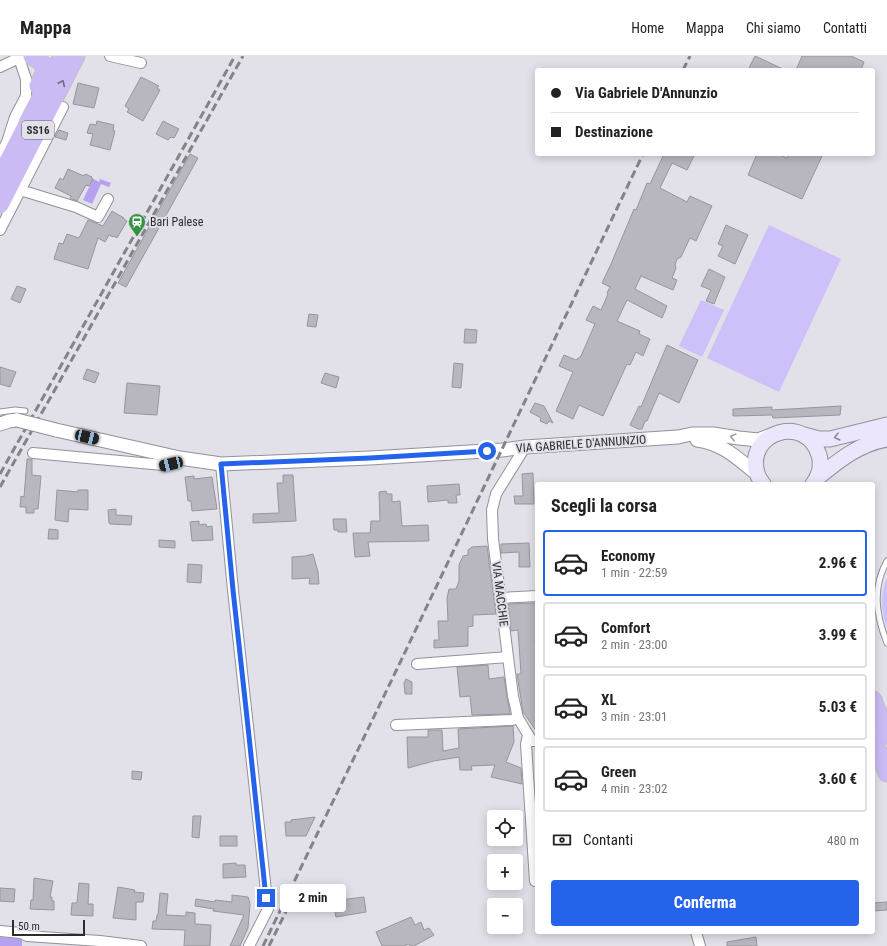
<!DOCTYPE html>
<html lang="it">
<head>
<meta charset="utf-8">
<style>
	:root { --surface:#fff; --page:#f2f2f2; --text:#222; --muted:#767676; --line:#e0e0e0; --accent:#2563eb }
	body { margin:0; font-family:"Roboto Condensed",sans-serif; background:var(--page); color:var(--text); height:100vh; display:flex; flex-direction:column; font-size:15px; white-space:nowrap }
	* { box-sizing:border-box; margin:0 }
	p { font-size:13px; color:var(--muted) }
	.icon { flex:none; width:22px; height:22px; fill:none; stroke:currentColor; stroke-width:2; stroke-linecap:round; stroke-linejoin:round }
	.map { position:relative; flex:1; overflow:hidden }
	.panel { position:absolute; left:535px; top:426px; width:340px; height:452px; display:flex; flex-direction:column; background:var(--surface); border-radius:4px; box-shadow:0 2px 10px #0003 }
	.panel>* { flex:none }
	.hud { position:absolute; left:535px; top:12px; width:340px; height:88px; border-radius:4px; box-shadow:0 2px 10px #0003; display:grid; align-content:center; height:88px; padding:0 16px; background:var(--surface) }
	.buttons { position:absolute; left:487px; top:754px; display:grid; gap:8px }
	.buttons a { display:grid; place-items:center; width:36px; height:36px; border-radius:4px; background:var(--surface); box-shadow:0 2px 10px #0003; font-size:20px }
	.scale { position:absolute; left:12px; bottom:10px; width:73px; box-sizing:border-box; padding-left:4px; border:2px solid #2d2c2f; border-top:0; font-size:11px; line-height:14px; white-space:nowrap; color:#2d2c2f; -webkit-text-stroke:3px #e2e0e8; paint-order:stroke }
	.end { position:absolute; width:18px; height:18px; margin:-9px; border:5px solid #2563eb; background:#fff; box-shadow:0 0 0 2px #fff }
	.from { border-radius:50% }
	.bubble { position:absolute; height:28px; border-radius:4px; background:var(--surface); box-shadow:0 2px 10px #0003; font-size:13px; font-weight:700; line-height:28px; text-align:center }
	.car { position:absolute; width:12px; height:24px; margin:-12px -6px; border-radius:5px; box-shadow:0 0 3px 1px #0007; background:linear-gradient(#222 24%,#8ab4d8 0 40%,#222 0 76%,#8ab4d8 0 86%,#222 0) }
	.hud b { display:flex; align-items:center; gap:14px; height:38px; font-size:15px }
	.hud b+b { border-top:1px solid var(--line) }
	.hud i { width:10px; height:10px; background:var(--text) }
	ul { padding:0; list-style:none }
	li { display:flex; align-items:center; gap:12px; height:66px; margin:0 8px 6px; padding:0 8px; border:2px solid var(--line); border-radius:4px }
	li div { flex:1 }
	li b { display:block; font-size:15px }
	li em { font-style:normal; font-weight:700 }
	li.active { border-color:var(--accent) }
	li>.icon { width:36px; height:36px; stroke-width:1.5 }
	h2 { padding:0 16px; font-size:18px; line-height:48px }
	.pay { display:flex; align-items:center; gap:10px; height:44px; padding:0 16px; font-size:15px }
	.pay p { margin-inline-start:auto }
	.cta { display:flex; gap:8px; margin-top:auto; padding:8px 16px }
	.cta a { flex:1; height:46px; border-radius:4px; background:var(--accent); color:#fff; font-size:16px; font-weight:700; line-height:46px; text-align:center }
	header { display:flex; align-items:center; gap:24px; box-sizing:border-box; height:56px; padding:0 20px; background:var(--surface); border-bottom:1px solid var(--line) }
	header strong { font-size:19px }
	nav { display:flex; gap:22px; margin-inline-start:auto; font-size:14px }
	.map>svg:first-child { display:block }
	.green { fill:#cec0f9 }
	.water { fill:#b6a1f0 }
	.building { fill:#b8b6be; stroke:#97969d }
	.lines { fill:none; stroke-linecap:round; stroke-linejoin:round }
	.service-casing { stroke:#939199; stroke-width:7 }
	.minor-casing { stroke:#939199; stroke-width:12 }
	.tertiary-casing { stroke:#939199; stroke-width:15 }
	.secondary-casing { stroke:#939199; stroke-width:17 }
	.trunk-casing { stroke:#c0c0c1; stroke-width:19 }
	.service { stroke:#fff; stroke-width:5 }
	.minor { stroke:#fff; stroke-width:10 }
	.tertiary { stroke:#fff; stroke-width:13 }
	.secondary { stroke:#ebe6fb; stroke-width:15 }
	.trunk { stroke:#cabbf4; stroke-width:17 }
	.rail { stroke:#848388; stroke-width:3; stroke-dasharray:8 4; stroke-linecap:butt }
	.tertiary-bridge-casing { stroke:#939199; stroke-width:15; stroke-linecap:butt }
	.tertiary-bridge { stroke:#fff; stroke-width:13 }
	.oneway { stroke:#746c88 }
	.oneway2 { stroke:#a0a0a1 }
	.oneway3 { stroke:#8c8995 }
	.route { stroke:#2563eb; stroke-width:5 }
	.labels { text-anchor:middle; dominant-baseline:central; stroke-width:4; stroke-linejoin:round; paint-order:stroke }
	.shield { fill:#e2e0e8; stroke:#636266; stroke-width:1 }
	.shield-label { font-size:11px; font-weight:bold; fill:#2d2c2f }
	.poi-label { font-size:12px; fill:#2d2c2f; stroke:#e2e0e8; text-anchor:start }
	.street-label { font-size:12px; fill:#2d2c2f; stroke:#e2e0e8 }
</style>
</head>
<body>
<header>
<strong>Mappa</strong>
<nav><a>Home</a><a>Mappa</a><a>Chi siamo</a><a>Contatti</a></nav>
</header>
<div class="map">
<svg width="887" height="890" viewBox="0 0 887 890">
	<rect width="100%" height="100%" fill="#e2e0e8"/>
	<path class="green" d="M769,169L841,203L779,336L707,302Z
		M701,244L724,254L702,301L679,290Z
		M887,522V571C881,555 880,538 887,522Z"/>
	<path class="water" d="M93,123L99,126L100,123L111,127L109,131L101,128L92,148L83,144Z
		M0,881L22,883V890H0Z"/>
	<path class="building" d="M755,0L785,14H748Z
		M802,0H851L864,6L861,14H796Z
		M141,21L159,30L157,32L160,34L143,65L127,56L129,53L125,50Z
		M78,27L99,32L94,52L73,48Z
		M97,65L114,69L113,74L115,75L110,94L90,89L93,78L87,77L90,68L96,69Z
		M163,65L179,73L174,82L171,81L168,84L156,78Z
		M59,74L68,77L66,84L55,81Z
		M190,98L198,102L126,231L118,227Z
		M664,98H695L687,114L672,107L660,132L687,146L690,140L712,150L696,185L690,182L681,201L677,203L675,209L676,212L672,222L677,224L673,234L641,220L635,233L667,250L662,262L627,244L617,265L640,275L639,278L650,283L643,300L636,296L630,309L627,308L603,360L579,349L573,363L556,355L573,316L559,310L564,299L576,304L581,300L595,268L586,264L593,250L601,254L608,238L607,237L610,231L602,227L611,208L634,153L636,154L647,127L650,128Z
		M757,98H777L787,102L789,98H823L802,143L748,119Z
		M68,113L84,120L85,118L92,121L91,122L93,123L89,130L86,129L77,145L70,142L71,140L55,132L60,122L63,124Z
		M112,155L124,162V163L127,165L117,182L114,180L113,181L109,179L105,186L98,182L88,213L54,203L59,187L63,188L67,178L79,182L88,164L103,170Z
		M726,169L748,179L735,208L718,200L723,190L718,188Z
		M709,213L725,221L714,248L706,245L711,234L701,230Z
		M17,230L26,233L20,247L11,243Z
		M309,258L318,259L316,271L307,270Z
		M465,273L477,274L476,287H464Z
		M667,289L698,304L679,347L659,337L647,365H645L642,373H638L630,369L639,350L641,351Z
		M454,307L463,308L461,332L452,331Z
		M0,311L16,316L10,331L0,328Z
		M87,313L99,317L95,327L83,323Z
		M325,317L339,321L336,332L321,327Z
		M127,327L160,330L157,359L124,357Z
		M535,347L544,350L553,367L549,365L547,368L540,365L541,362L530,356Z
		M841,350L840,359L773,362L772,359L733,360V353L772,351V354Z
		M27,403H32V419L41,420L38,453H34V457H26V451H20L21,440L24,441Z
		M533,417L534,448H515L514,440H523L522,418Z
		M283,419H293L296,465L253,467V458L279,457L277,427H283Z
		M194,420V423L212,421L217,453L192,455L191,445H188L185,421Z
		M459,428L460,439H456L457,447H448V444L428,446L427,430Z
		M57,434L78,436V434H88V454L69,453L68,466L55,464Z
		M386,435L387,438H392V446L400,445L402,470L428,469L429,485L368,486L370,500L355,501L353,477H370L371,465H380L379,436Z
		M116,453V459L132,460L131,469L110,468V467H109L108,454Z
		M333,463H346L347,476H338V474H334Z
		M199,465V469L206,468L207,471L212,470L213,484L192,485L190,466Z
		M49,473L58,474V483H48Z
		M159,484L175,485V492L159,491Z
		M529,487L530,511H519V496L501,497V488Z
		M487,490L496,558L473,559V570L468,571V590L434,592V584H439L438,565H448L447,542L449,533H456L459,525V509L463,500L468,499V494L472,491Z
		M313,498L318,516L319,528H309L310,522L292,523V501L305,500Z
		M188,508L202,509L201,527L187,526Z
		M537,547V584H535L537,602V676L523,656L517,618H521L518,574L511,575L508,548Z
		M488,609L489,623L504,621L510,658L472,659L470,640L460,641L457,611Z
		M406,623L412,626V638H405L404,627Z
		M513,670L514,686L506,706L521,712L522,728L491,721L495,709L471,710L472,714H460L459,701L434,705L408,712L407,681H428V674H442L443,695L459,692L458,673Z
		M132,715L142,716L141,724L132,723Z
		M193,760H201L199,782L192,781Z
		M315,761L306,780H286L285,766H291V764Z
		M220,780H237V790H220Z
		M236,807V809H245L246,821L223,822V808Z
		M34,822L53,825L50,841H52V845H54V854L30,853L31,844H33Z
		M79,827L89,828L88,848H93V860L71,859L72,847H77Z
		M118,831L135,834L134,836L144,837L143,846H136V864L113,862Z
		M0,832L15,833L14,846L0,845Z
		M160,837L168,838L166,859L186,860V856L195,857V868L211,869L210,890H184L185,874L152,873L153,865H156L157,859H158Z
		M232,839L248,841L250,848L248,872L240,890H230L244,859L213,855L214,853L195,850L196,843L215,846V844L232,846Z
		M364,841L366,856L336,861L334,851L341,850L340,844Z
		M887,846V854L873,855V847Z
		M411,861L415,869L421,866L424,874L429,872L434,879L414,890H410L409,888L404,890H382L376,876Z
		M756,881L757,890H727V886Z"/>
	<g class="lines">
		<g class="service-casing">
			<path id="service" d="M0,356L15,354L25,355
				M887,505C872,532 876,559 887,587"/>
		</g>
		<g class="minor-casing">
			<path id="minor" d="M110,0L141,7
				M0,11L23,0
				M0,100L7,86L15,61L26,40V23L19,2
				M20,134L76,151L98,161L108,143
				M0,174L63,51
				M525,391L496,438L492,454L493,483L513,640L518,662L532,685H537
				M33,397L163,409L171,408L180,402
				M221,408L233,534L268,853L249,890
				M500,542L537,540
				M417,608L508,601
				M396,669L512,664L518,662
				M528,679L526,688L535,825
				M0,875L21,877L27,880L100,885L141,890
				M696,876L700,890"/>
		</g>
		<g class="tertiary-casing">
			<path id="tertiary" d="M0,368L9,365L17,364
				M56,374L180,402L221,408L370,402L502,394L525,391L678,381L692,378H713L739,382L758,384L771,379
				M697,384C724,388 737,402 757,418"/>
		</g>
		<g class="secondary-casing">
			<path id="secondary" d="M804,379L819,383H830L887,369
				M816,423C838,405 858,388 887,383
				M763,428C761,425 758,421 757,417C745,376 806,357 819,399C822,409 819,420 813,428"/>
		</g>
		<g class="trunk-casing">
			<path id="trunk" d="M32,0C49,9 46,15 38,30
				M0,121L62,0
				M0,149L76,0
				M873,644L887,679
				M873,683L887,717"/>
		</g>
		<use href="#service" class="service"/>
		<use href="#minor" class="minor"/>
		<use href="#tertiary" class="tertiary"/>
		<use href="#secondary" class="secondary"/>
		<use href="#trunk" class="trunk"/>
		<path class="rail" d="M683,14L690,0
			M0,418L235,0
			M0,431L243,0
			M263,890L396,615L643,98
			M269,890L298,831"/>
		<g class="tertiary-bridge-casing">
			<path id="tertiary-bridge" d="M17,364L56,374"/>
		</g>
		<use href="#tertiary-bridge" class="tertiary-bridge"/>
	</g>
	<defs><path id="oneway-chevron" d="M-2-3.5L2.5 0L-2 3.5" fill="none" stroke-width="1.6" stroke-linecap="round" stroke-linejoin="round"/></defs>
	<use class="oneway" href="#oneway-chevron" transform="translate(62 27) rotate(-63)"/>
	<use class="oneway2" href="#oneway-chevron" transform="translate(733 381) rotate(-167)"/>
	<use class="oneway3" href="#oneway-chevron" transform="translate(837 381) rotate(166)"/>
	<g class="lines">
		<path class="route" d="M266,842L248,671L233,534L221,408L370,402L487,395"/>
	</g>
	<defs>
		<g id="station-pin" transform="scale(0.9)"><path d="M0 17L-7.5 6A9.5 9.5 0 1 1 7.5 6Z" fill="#359142" stroke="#e2e0e8"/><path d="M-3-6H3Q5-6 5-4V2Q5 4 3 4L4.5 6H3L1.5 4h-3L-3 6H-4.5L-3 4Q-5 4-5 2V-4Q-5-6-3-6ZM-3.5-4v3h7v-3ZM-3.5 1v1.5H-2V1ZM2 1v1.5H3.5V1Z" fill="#fff"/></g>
	</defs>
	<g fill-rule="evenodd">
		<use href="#station-pin" x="137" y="166"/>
	</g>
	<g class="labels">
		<rect class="shield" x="22" y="65" width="32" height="18" rx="3"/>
		<g class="shield-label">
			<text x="38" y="74">SS16</text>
		</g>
		<g class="poi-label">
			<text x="150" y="166">Bari Palese</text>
		</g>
		<g class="street-label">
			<text transform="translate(581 388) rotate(-4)">VIA GABRIELE D'ANNUNZIO</text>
			<text transform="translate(500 538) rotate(83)">VIA MACCHIE</text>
		</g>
	</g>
</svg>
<div class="buttons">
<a><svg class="icon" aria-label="locate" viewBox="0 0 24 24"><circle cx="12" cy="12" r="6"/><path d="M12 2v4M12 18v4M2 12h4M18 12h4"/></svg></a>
<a>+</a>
<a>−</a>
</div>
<div class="scale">50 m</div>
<i class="end from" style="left:487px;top:395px"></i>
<i class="end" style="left:266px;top:842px"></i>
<div class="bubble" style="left:280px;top:828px;width:66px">2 min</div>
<i class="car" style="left:87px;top:381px;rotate:103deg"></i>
<i class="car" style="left:171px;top:408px;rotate:257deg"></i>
<div class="hud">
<b><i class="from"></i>Via Gabriele D'Annunzio</b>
<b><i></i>Destinazione</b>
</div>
<section class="panel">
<h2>Scegli la corsa</h2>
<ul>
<li class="active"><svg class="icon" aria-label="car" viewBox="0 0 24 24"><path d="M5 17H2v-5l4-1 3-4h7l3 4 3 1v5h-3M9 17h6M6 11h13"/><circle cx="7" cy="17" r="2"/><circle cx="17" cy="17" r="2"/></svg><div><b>Economy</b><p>1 min · 22:59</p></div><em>2.96 €</em></li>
<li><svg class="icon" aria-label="car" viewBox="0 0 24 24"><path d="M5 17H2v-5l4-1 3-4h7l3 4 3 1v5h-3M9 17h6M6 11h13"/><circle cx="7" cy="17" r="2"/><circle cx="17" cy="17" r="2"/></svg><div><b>Comfort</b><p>2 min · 23:00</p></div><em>3.99 €</em></li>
<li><svg class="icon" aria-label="car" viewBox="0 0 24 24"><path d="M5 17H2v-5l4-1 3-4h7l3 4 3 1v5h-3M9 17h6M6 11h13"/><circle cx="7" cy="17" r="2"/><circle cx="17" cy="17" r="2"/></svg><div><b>XL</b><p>3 min · 23:01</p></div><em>5.03 €</em></li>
<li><svg class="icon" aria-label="car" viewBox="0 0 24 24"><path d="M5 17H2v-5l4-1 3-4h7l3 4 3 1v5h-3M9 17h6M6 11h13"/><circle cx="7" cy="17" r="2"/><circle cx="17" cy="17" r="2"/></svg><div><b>Green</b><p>4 min · 23:02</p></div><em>3.60 €</em></li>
</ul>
<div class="pay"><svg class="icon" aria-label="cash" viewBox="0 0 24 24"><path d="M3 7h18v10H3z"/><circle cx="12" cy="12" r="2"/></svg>Contanti<p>480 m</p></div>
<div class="cta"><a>Conferma</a></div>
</section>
</div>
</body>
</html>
